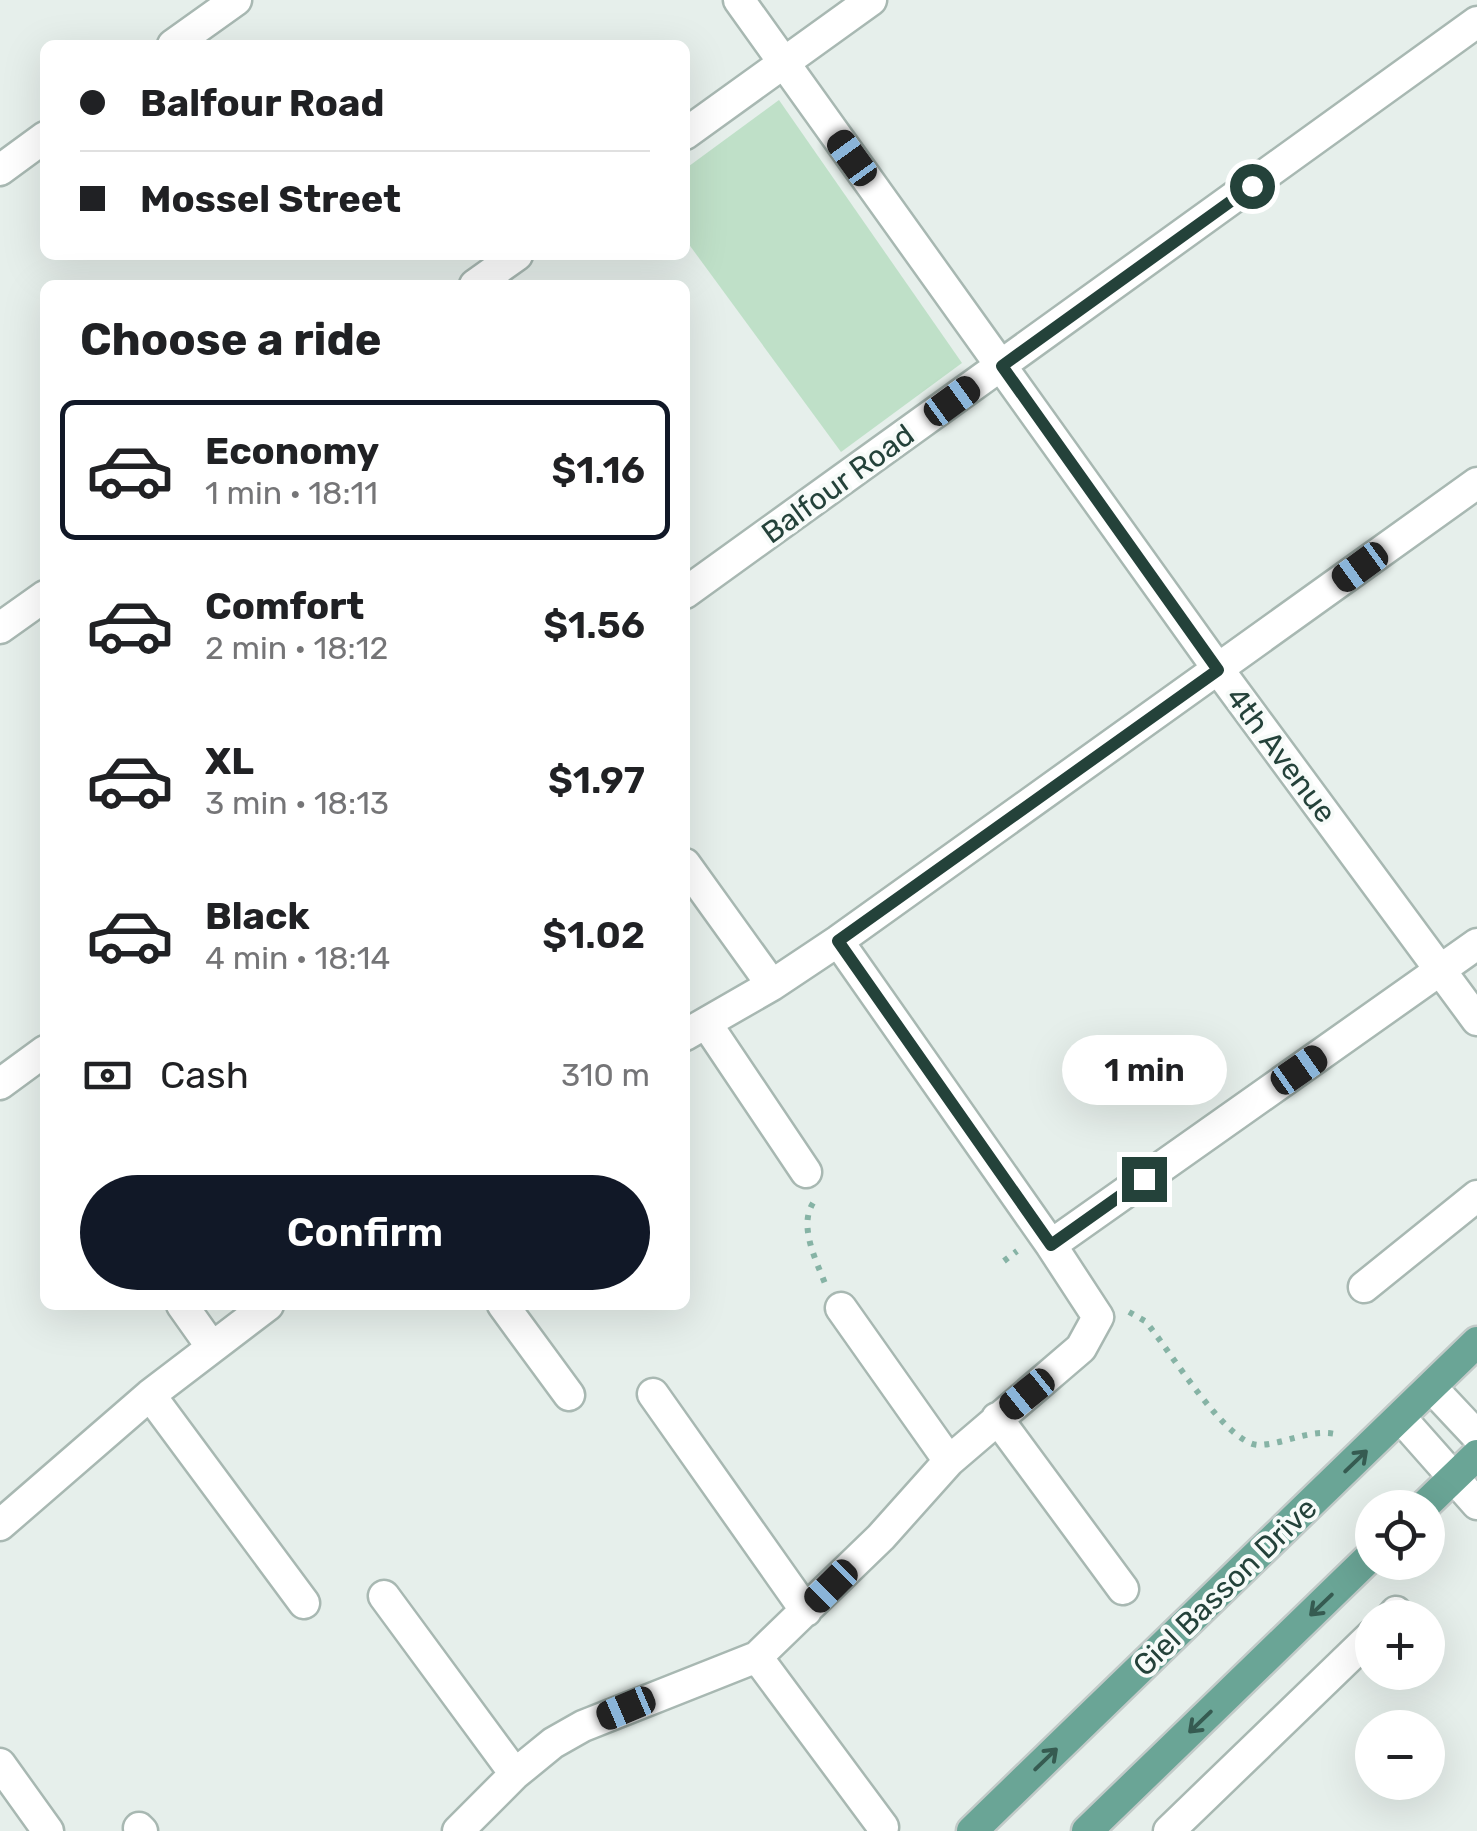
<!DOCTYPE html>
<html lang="en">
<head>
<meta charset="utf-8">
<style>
	:root { --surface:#fff; --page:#f6f6f6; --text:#202124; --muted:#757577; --line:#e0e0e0; --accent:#111827 }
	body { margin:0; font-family:Rubik,sans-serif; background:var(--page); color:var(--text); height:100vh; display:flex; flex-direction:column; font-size:38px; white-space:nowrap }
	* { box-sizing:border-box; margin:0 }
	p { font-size:32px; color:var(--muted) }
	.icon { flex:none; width:55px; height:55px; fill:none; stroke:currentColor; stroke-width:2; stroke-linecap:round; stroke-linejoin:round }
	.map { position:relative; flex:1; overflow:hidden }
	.details { position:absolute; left:40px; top:280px; width:650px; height:1030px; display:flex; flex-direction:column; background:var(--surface); border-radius:15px; box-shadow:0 10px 40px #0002 }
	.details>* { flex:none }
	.top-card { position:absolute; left:40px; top:40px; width:650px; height:220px; border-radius:15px; box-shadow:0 10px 40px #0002; display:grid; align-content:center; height:220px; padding:0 40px; background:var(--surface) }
	.buttons { position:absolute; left:1355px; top:1490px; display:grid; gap:20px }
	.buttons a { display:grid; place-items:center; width:90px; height:90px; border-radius:50%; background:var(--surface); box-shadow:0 10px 40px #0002; font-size:50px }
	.end { position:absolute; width:45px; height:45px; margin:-22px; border:12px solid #24423a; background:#fff; box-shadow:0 0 0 5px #fff }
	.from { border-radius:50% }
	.bubble { position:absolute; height:70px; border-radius:35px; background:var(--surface); box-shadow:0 10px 40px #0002; font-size:32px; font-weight:600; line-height:70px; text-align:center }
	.car { position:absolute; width:30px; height:60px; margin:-30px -15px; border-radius:12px; box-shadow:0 0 8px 2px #0007; background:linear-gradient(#222 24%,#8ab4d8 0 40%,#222 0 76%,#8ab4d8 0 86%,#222 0) }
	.top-card b { display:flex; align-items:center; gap:35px; height:95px; font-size:38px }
	.top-card b+b { border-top:2px solid var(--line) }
	.top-card i { width:25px; height:25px; background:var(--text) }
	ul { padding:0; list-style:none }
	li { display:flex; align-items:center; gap:30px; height:140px; margin:0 20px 15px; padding:0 20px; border:5px solid transparent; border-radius:15px }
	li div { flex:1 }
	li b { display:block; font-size:38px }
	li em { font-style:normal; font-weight:600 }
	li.active { border-color:var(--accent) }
	li>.icon { width:90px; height:90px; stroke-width:1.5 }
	h2 { padding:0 40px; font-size:45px; line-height:120px }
	.pay { display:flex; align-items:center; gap:25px; height:110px; padding:0 40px; font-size:38px }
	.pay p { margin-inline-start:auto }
	.primary-button { display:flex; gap:20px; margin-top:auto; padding:20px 40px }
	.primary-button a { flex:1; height:115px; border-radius:60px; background:var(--accent); color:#fff; font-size:40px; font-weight:600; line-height:115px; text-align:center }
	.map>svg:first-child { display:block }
	.green { fill:#bfe0c8 }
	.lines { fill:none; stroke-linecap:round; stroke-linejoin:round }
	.minor-casing { stroke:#a8b8b2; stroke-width:35 }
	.major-casing { stroke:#c2cac8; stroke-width:35 }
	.path { stroke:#86b3a5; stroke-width:6; stroke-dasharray:5 8; stroke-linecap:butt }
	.minor { stroke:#fff; stroke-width:30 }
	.major { stroke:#6aa596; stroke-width:30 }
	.oneway { stroke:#365b51 }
	.route { stroke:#24423a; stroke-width:12 }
	.labels { text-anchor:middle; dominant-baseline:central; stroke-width:8; stroke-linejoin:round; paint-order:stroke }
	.street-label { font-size:30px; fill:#24423a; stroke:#f7fbf9 }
</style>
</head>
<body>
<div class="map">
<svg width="1477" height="1831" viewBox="0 0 1477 1831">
	<rect width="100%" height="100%" fill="#e6efeb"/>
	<path class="green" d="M779,100L962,363L841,452L685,239V169Z"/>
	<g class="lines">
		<g class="minor-casing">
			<path id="minor" d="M739,0L1218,669L1477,1020
				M173,45L236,0
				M685,134L871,0
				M0,170L45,137
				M475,285L517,255
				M685,593L1477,22
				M0,628L45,596
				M685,864L772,985
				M706,1023L806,1172
				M685,1035L772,985L838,941L1477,483
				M0,1084L45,1051
				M1051,1245L1477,944
				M1364,1287L1477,1196
				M182,1305L211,1346
				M503,1305L569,1395
				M841,1308L949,1461
				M1431,1387L1477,1436
				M653,1394L806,1611
				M150,1395L304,1603
				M1400,1417L1477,1504
				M997,1418L1123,1589
				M0,1525L150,1395L268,1305
				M384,1596L515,1774
				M1391,1618L1396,1612
				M757,1657L883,1827
				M0,1764L48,1831
				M139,1828L142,1831
				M458,1831L515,1774L553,1743L583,1726L757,1657L881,1537L949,1461L1081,1348L1098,1317L1051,1245L838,941
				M1169,1831L1372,1635"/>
		</g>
		<g class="major-casing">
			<path id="major" d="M1422,1508L1477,1455
				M972,1831L1477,1342
				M1087,1831L1372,1555"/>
		</g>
		<path class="path" d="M813,1203C798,1227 817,1262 826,1286
			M1004,1261L1017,1251
			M1129,1312L1145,1321C1168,1347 1226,1445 1259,1445C1285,1444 1309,1429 1335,1434"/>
		<use href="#minor" class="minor"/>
		<use href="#major" class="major"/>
	</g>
	<defs><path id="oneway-shaft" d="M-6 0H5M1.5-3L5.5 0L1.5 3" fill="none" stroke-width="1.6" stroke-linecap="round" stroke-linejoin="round" transform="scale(2.5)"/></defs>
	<g class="oneway">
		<use href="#oneway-shaft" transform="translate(1356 1461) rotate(-44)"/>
		<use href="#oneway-shaft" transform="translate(1321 1605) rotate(136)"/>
		<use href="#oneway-shaft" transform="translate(1200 1722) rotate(136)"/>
		<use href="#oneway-shaft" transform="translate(1046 1759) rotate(-44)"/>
	</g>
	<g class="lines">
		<path class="route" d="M1144,1179L1051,1245L838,941L1218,670L1002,366L1252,186"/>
	</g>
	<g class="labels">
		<g class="street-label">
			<text transform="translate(838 484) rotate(-36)">Balfour Road</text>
			<text transform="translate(1281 755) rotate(53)">4th Avenue</text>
			<text transform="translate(1225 1587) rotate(-44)">Giel Basson Drive</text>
		</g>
	</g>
</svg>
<div class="buttons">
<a><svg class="icon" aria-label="locate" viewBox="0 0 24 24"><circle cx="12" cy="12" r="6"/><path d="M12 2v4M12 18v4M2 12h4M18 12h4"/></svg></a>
<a>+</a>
<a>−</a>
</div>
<i class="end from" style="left:1252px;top:186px"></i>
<i class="end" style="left:1144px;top:1179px"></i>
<div class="bubble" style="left:1062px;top:1035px;width:165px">1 min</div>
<i class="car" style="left:852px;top:158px;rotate:324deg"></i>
<i class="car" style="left:952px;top:401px;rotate:54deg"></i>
<i class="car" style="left:1360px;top:567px;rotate:234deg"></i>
<i class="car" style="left:1299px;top:1070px;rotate:55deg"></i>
<i class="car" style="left:1027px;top:1394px;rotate:231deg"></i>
<i class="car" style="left:831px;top:1586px;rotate:225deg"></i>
<i class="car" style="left:626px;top:1708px;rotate:247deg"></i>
<div class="top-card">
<b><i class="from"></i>Balfour Road</b>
<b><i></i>Mossel Street</b>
</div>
<section class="details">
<h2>Choose a ride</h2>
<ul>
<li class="active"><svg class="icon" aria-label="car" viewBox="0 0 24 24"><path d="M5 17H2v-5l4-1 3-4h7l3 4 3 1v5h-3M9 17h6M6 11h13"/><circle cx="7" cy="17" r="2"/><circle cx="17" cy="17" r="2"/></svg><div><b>Economy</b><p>1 min · 18:11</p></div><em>$1.16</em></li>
<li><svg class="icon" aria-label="car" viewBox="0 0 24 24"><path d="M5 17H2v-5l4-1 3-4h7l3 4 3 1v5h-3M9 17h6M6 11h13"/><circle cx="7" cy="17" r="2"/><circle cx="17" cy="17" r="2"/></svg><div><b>Comfort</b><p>2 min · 18:12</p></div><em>$1.56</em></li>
<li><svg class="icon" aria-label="car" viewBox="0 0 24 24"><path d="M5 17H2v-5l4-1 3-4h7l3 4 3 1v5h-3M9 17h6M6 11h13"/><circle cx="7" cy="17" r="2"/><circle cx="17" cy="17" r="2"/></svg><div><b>XL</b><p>3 min · 18:13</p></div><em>$1.97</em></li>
<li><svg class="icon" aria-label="car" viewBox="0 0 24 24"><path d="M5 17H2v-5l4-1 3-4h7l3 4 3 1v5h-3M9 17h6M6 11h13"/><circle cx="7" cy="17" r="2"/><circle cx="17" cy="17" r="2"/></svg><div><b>Black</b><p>4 min · 18:14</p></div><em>$1.02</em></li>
</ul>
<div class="pay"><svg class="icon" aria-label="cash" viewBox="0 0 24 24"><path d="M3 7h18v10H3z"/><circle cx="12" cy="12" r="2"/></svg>Cash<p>310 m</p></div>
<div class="primary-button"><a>Confirm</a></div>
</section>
</div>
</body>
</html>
